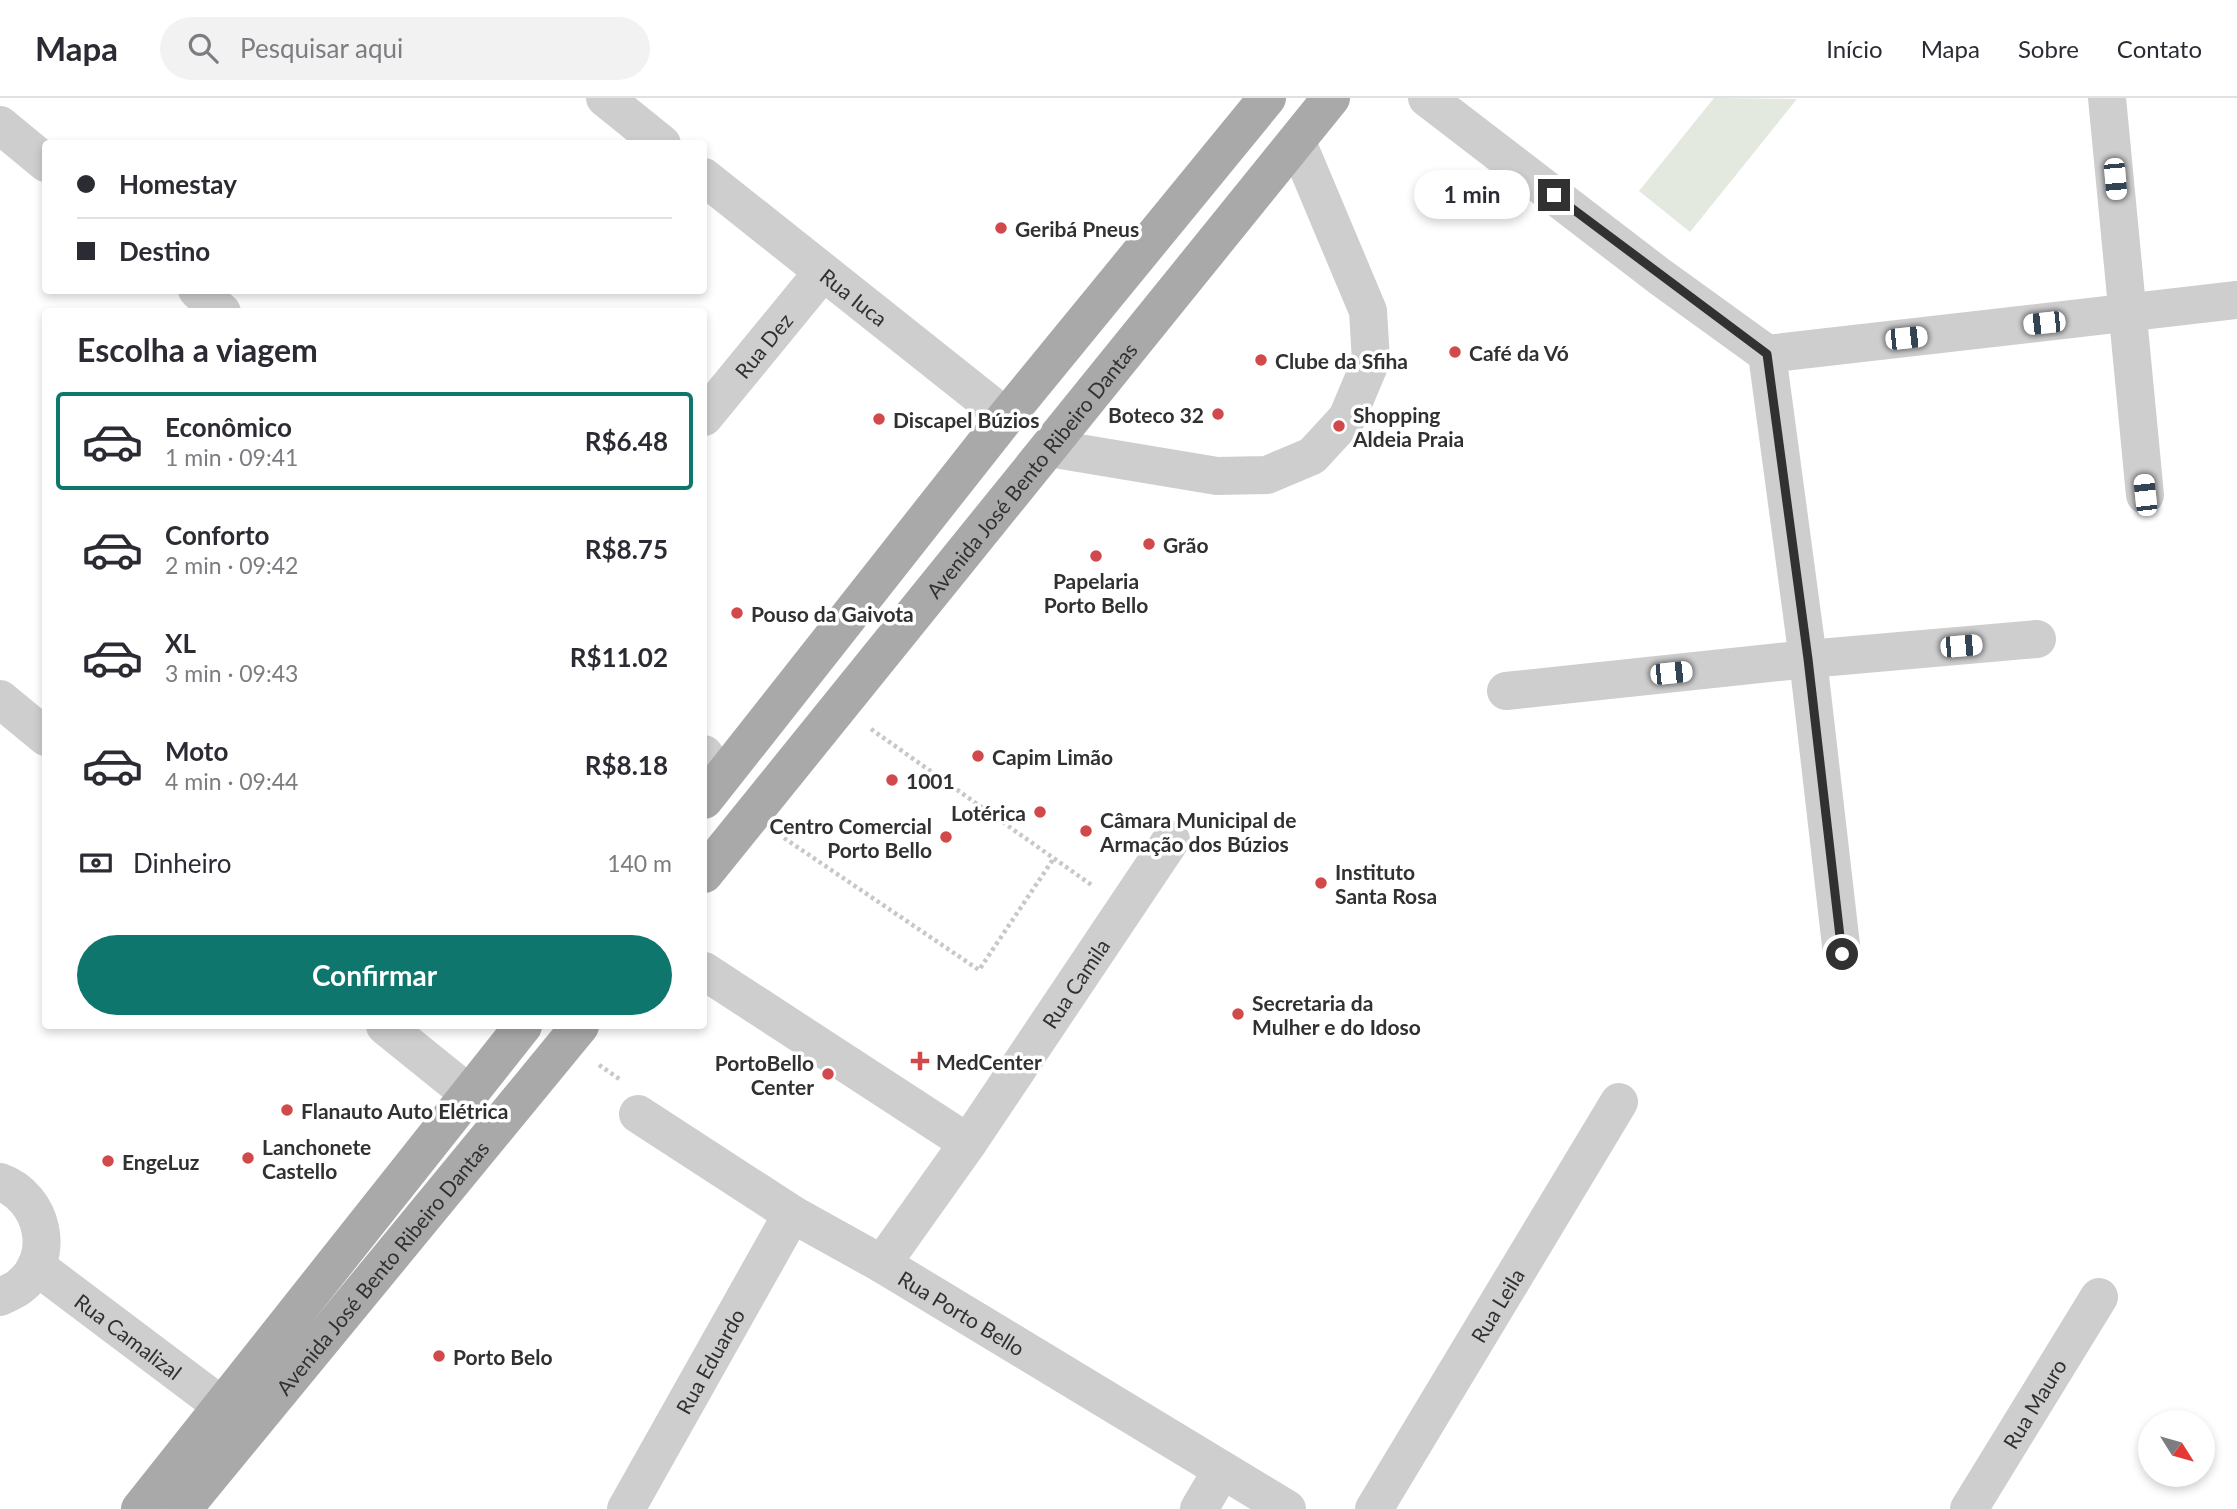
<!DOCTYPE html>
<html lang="pt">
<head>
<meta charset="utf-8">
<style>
	:root { --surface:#fff; --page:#f2f2f3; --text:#2b2b33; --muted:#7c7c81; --line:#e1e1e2; --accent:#0f766e }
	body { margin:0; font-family:Lato,sans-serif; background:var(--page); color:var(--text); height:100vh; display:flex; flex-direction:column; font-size:26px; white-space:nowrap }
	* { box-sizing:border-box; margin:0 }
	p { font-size:23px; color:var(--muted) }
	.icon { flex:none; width:38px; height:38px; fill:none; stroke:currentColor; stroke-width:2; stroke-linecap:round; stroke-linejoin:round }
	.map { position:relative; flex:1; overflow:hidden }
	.details { position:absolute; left:42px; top:210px; width:665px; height:721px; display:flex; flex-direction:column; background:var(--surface); border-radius:7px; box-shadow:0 4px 10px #0003 }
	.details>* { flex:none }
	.banner { position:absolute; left:42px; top:42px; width:665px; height:154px; border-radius:7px; box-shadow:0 4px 10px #0003; display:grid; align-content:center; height:154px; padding:0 35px; background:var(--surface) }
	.needle { width:46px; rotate:127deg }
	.tools { position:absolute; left:2138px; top:1312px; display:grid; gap:14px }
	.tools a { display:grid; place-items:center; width:77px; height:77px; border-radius:50%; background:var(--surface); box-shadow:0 4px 10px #0003; font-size:35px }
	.end { position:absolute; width:32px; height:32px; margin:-16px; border:9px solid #313131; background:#fff; box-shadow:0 0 0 4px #fff }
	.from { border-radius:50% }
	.bubble { position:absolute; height:49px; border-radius:24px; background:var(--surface); box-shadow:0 4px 10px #0003; font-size:23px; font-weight:700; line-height:49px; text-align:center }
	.car { position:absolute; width:21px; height:42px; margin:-21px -10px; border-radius:9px; box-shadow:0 0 5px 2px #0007; background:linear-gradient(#fff 24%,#345 0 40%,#fff 0 76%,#345 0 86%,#fff 0) }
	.banner b { display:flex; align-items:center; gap:24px; height:66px; font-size:26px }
	.banner b+b { border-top:2px solid var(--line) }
	.banner i { width:18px; height:18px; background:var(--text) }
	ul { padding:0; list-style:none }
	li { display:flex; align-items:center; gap:21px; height:98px; margin:0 14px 10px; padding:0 21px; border:4px solid transparent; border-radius:7px }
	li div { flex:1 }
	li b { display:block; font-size:26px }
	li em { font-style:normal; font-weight:700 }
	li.selected { border-color:var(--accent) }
	li>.icon { width:63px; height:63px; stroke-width:1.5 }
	h2 { padding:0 35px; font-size:32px; line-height:84px }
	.pay { display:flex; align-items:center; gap:18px; height:77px; padding:0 35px; font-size:26px }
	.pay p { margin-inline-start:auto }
	.primary-button { display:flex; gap:14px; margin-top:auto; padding:14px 35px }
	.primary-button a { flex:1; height:80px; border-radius:42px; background:var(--accent); color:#fff; font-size:28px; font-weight:700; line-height:80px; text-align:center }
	header { display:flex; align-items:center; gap:42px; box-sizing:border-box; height:98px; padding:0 35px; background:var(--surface); border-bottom:2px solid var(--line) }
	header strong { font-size:33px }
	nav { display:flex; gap:38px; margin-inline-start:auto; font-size:24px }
	.search { width:490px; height:63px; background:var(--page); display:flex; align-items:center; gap:18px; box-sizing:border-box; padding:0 24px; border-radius:38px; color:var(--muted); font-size:26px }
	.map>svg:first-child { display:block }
	.pitch { fill:#e3e9de }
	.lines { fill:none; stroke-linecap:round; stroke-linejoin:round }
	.path { stroke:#c8c8c8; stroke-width:4.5; stroke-dasharray:3.5 3.5; stroke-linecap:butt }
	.minor { stroke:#cecece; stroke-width:38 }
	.major { stroke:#a9a9a9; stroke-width:38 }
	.route { stroke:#313131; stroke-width:9 }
	.poi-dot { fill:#d1494a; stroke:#fff; stroke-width:2.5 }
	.labels { text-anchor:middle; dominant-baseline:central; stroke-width:7; stroke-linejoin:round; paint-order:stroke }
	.poi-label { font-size:21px; font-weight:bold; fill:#313131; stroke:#fff; text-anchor:start }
	.street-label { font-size:21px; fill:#313131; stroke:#fff }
</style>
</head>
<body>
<header>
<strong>Mapa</strong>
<div class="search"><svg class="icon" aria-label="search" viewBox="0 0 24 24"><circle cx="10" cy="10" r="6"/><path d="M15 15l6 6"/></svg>Pesquisar aqui</div>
<nav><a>Início</a><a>Mapa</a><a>Sobre</a><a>Contato</a></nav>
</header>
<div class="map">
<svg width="2237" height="1411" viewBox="0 0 2237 1411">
	<rect width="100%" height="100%" fill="#fff"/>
	<path class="pitch" d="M1714,0L1797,1L1690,134L1639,93Z"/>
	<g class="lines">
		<path class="path" d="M871,631L1093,788
			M784,740L979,872L1054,760
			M599,967L621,982"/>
		<g class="minor">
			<path d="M605,0L662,46"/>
			<path d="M1427,0L1659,178L1767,256L1808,561L1842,856"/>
			<path d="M2107,0L2145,397"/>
			<path d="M0,27L46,65"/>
			<path id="s1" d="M704,79L1006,319"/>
			<path d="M197,192L222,214"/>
			<path d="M1767,256L2237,202"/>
			<path id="s2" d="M704,319L822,175"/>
			<path d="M1049,350L1217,378L1267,377L1312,358L1347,320L1371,263L1368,213L1297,44"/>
			<path d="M1506,593L1808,561L2037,541"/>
			<path d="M0,601L46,639"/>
			<path d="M704,656L721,679"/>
			<path d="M704,873L968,1045"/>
			<path d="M385,928L468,995"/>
			<path id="s3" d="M638,1016L792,1116L882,1166L1287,1411"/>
			<path d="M0,1084C43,1099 58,1160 19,1189C14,1193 6,1196 0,1199"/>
			<path id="s4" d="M882,1166L968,1045L1171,742"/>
			<path id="s5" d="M36,1168L222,1308"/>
			<path id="s6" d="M626,1411L792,1116"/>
			<path d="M1199,1411L1222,1372"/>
			<path id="s7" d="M1374,1411L1619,1004"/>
			<path id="s8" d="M1969,1411L2099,1199"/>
		</g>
		<g class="major">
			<path d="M704,702L1006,319L1267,0"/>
			<path id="s9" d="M704,776L1331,0"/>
			<path d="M140,1411L523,928"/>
			<path id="s10" d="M183,1411L580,928"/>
		</g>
	</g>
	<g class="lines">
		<path class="route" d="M1554,97L1767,256L1808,561L1842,856"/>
	</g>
	<g class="poi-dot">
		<circle cx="1001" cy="130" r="7"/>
		<circle cx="1455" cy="254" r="7"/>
		<circle cx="1261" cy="262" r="7"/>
		<circle cx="1218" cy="316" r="7"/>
		<circle cx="879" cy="321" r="7"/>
		<circle cx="1339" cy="328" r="7"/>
		<circle cx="1149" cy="446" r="7"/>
		<circle cx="1096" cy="458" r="7"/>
		<circle cx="737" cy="515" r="7"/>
		<circle cx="978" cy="658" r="7"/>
		<circle cx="892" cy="682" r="7"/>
		<circle cx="1040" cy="714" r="7"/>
		<circle cx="1086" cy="733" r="7"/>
		<circle cx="946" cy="739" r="7"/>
		<circle cx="1321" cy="785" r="7"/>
		<circle cx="1238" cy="916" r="7"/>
		<path d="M916.5 952.5h7v7h7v7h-7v7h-7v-7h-7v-7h7z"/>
		<circle cx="828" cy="976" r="7"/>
		<circle cx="287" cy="1012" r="7"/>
		<circle cx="248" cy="1060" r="7"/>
		<circle cx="108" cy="1063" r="7"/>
		<circle cx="439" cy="1258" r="7"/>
	</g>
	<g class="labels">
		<g class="poi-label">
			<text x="1015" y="130">Geribá Pneus</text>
			<text x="1469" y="254">Café da Vó</text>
			<text x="1275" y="262">Clube da Sfiha</text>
			<text x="1204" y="316" text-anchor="end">Boteco 32</text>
			<text x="1353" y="316">Shopping<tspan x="1353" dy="24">Aldeia Praia</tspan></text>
			<text x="893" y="321">Discapel Búzios</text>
			<text x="1163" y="446">Grão</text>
			<text x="1096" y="482" text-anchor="middle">Papelaria<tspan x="1096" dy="24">Porto Bello</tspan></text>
			<text x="751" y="515">Pouso da Gaivota</text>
			<text x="992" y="658">Capim Limão</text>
			<text x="906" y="682">1001</text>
			<text x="1026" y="714" text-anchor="end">Lotérica</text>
			<text x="1100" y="721">Câmara Municipal de<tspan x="1100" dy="24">Armação dos Búzios</tspan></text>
			<text x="932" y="727" text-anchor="end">Centro Comercial<tspan x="932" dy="24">Porto Bello</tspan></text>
			<text x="1335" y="773">Instituto<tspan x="1335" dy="24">Santa Rosa</tspan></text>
			<text x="1252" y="904">Secretaria da<tspan x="1252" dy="24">Mulher e do Idoso</tspan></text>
			<text x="936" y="963">MedCenter</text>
			<text x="814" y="964" text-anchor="end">PortoBello<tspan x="814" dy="24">Center</tspan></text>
			<text x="301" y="1012">Flanauto Auto Elétrica</text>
			<text x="262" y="1048">Lanchonete<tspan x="262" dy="24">Castello</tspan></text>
			<text x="122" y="1063">EngeLuz</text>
			<text x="453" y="1258">Porto Belo</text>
		</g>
		<g class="street-label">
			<text stroke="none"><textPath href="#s1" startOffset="192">Rua Iuca</textPath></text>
			<text stroke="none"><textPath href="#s2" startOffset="93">Rua Dez</textPath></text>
			<text stroke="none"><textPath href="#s9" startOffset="520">Avenida José Bento Ribeiro Dantas</textPath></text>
			<text stroke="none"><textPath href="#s4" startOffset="341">Rua Camila</textPath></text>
			<text stroke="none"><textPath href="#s10" startOffset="313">Avenida José Bento Ribeiro Dantas</textPath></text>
			<text stroke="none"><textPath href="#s7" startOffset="238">Rua Leila</textPath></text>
			<text stroke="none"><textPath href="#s3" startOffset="380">Rua Porto Bello</textPath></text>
			<text stroke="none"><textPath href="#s5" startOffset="116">Rua Camalizal</textPath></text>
			<text stroke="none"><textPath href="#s6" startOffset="170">Rua Eduardo</textPath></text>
			<text stroke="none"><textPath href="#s8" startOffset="124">Rua Mauro</textPath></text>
		</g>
	</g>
</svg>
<div class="tools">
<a><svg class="needle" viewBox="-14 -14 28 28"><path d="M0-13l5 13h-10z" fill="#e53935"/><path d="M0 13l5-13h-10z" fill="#7c7c81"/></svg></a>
</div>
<i class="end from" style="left:1842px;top:856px"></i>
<i class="end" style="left:1554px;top:97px"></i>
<div class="bubble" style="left:1414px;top:72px;width:116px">1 min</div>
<i class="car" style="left:2115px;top:81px;rotate:175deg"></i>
<i class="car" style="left:2044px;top:225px;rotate:264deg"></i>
<i class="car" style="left:1906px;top:240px;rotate:84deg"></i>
<i class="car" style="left:2145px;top:397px;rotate:354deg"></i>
<i class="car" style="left:1961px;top:548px;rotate:85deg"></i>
<i class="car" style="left:1671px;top:575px;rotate:84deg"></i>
<div class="banner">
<b><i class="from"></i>Homestay</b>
<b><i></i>Destino</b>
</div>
<section class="details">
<h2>Escolha a viagem</h2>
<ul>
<li class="selected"><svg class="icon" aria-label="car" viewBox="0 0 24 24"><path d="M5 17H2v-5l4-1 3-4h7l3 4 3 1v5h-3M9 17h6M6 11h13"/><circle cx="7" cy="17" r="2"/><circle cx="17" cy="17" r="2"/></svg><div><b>Econômico</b><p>1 min · 09:41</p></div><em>R$6.48</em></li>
<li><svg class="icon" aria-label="car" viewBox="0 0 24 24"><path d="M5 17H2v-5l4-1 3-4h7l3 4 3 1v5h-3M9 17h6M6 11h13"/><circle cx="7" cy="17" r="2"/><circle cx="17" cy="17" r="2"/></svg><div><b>Conforto</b><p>2 min · 09:42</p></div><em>R$8.75</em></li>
<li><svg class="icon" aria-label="car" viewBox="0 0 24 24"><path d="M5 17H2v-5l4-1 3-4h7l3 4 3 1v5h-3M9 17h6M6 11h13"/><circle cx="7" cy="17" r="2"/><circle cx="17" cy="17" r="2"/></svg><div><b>XL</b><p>3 min · 09:43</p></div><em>R$11.02</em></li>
<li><svg class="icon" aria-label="car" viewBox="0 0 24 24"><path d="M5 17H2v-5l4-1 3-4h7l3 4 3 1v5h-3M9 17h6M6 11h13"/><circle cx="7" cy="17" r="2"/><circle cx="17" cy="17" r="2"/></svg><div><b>Moto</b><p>4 min · 09:44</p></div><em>R$8.18</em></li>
</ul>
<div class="pay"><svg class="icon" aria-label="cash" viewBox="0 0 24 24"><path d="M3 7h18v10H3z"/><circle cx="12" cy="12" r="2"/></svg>Dinheiro<p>140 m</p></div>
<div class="primary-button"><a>Confirmar</a></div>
</section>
</div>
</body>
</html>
